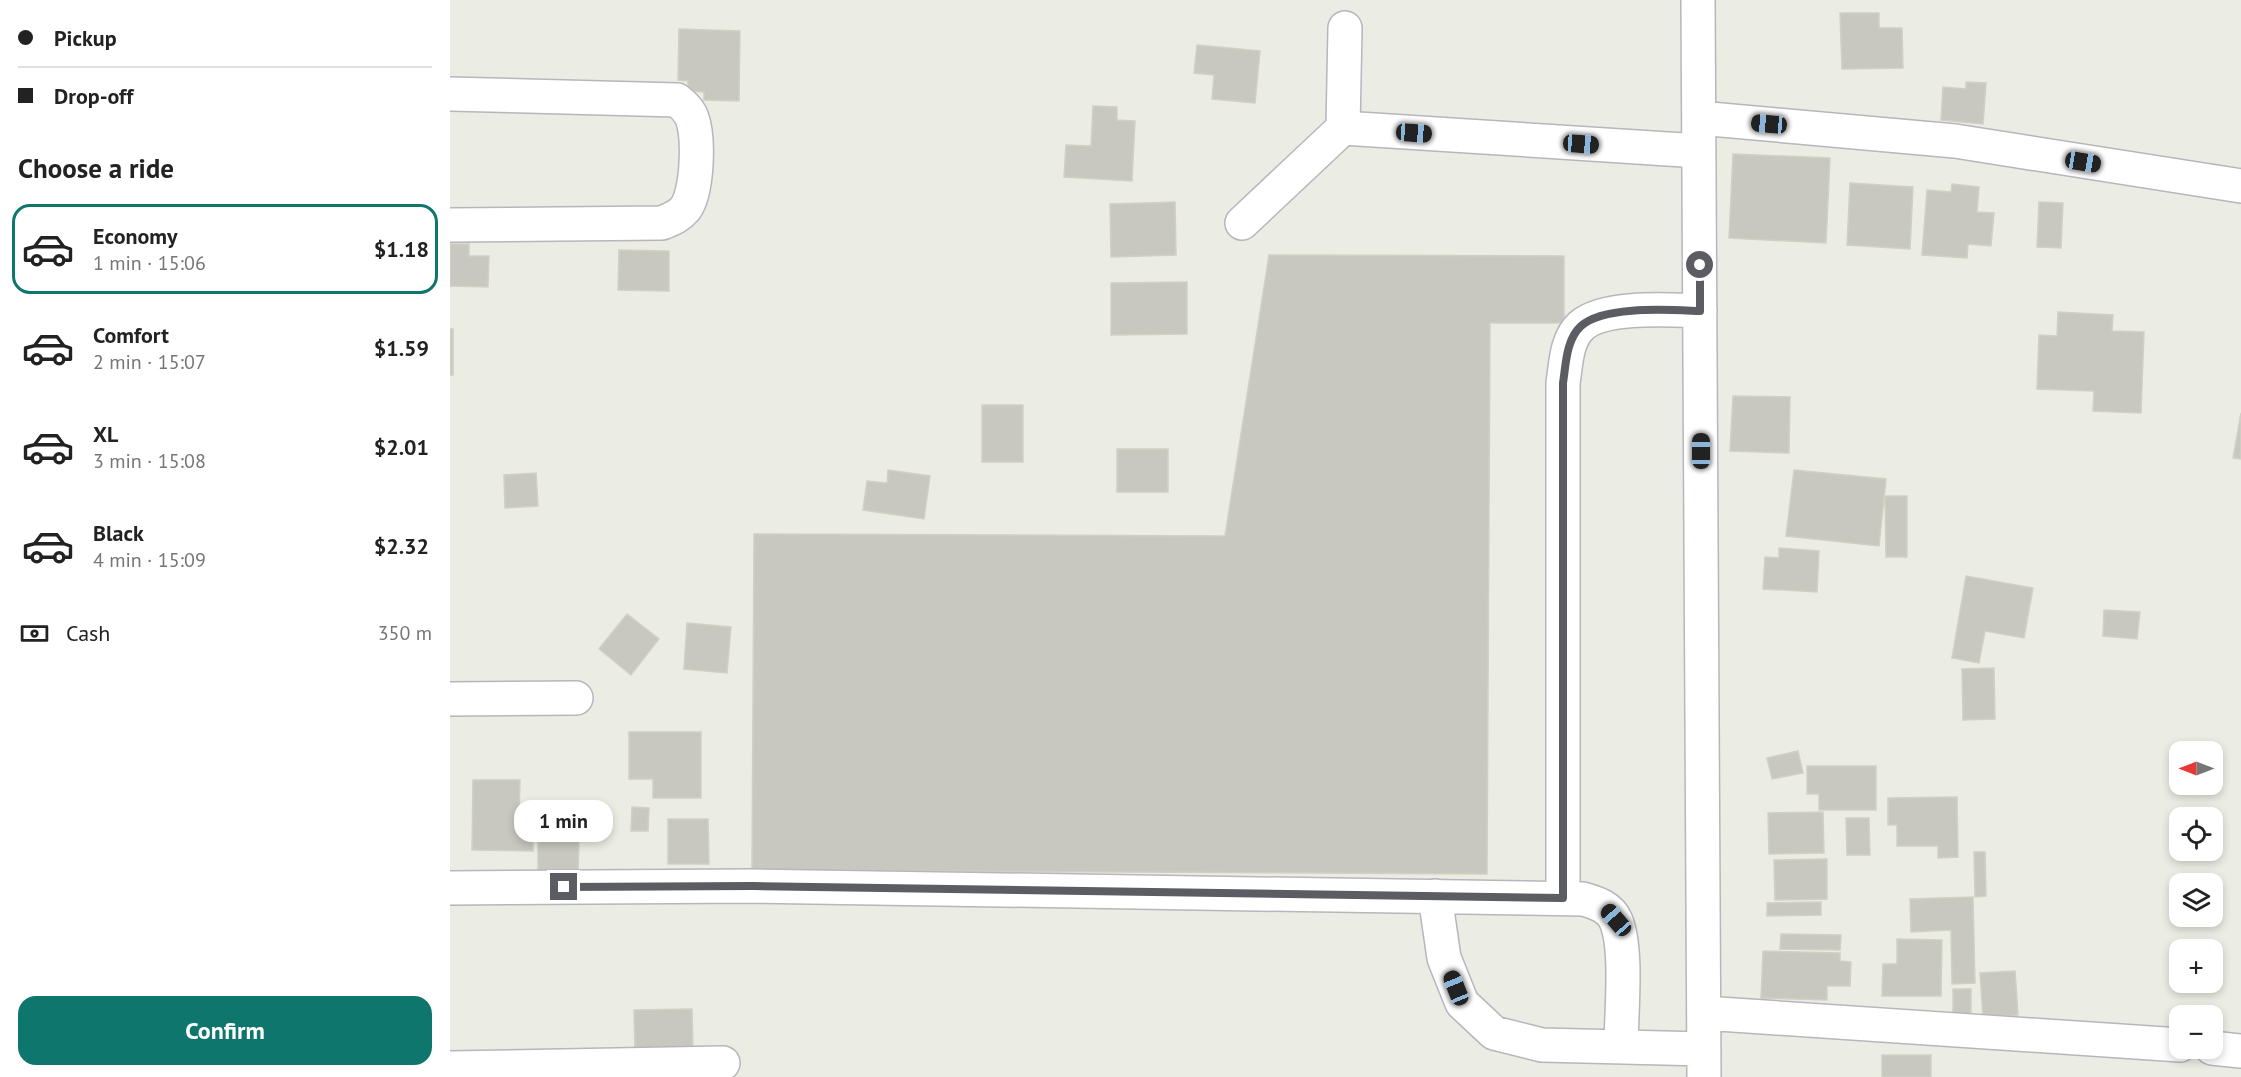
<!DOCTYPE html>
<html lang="en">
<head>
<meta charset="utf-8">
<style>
	:root { --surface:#fff; --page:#f6f6f6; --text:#222; --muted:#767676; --line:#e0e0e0; --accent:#0f766e }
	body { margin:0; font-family:"PT Sans",sans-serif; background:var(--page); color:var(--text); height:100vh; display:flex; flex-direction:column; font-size:22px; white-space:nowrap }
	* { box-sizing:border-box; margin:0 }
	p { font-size:20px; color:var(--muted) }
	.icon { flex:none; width:33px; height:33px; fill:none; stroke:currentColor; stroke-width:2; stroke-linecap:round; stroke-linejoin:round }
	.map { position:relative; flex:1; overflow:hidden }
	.drawer { display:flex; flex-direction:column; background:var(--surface); width:450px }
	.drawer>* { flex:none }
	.top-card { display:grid; align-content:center; height:132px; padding:0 18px; background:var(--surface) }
	.needle { width:39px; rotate:270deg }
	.fabs { position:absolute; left:1719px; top:741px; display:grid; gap:12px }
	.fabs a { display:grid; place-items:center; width:54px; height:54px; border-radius:12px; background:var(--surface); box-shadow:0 3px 9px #0003; font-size:30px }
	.end { position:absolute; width:27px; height:27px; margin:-14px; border:8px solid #5c5c63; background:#fff; box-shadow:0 0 0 3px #fff }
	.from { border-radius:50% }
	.bubble { position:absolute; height:42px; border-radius:18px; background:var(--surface); box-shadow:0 3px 9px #0003; font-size:20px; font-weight:700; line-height:42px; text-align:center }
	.car { position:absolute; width:18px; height:36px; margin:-18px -9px; border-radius:8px; box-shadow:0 0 4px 2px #0007; background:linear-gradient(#222 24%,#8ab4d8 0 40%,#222 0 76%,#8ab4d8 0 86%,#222 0) }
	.top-card b { display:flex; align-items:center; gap:21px; height:57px; font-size:22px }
	.top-card b+b { border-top:2px solid var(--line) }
	.top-card i { width:15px; height:15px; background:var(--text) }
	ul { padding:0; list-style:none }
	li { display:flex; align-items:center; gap:18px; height:90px; margin:0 12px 9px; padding:0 6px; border:3px solid transparent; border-radius:18px }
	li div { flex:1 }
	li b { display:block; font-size:22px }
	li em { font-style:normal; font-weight:700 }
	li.on { border-color:var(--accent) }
	li>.icon { width:54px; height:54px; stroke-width:1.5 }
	h2 { padding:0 18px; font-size:27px; line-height:72px }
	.pay { display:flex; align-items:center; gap:15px; height:66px; padding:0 18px; font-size:22px }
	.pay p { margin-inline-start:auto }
	.action { display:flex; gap:12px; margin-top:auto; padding:12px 18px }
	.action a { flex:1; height:69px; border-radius:18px; background:var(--accent); color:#fff; font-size:24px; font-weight:700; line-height:69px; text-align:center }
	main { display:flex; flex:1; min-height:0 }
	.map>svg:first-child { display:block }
	.building { fill:#c8c8c1; stroke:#d0d1c3; stroke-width:1.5 }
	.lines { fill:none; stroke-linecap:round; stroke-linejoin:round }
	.minor-casing { stroke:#b6b6bc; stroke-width:36 }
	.minor { stroke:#fff; stroke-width:33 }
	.route { stroke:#5c5c63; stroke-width:8 }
</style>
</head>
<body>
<main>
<section class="drawer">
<div class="top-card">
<b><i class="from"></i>Pickup</b>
<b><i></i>Drop-off</b>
</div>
<h2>Choose a ride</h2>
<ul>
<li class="on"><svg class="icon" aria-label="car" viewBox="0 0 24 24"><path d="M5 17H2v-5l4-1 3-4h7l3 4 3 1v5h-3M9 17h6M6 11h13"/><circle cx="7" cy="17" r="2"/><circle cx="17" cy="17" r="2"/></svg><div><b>Economy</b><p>1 min · 15:06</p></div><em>$1.18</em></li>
<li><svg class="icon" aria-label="car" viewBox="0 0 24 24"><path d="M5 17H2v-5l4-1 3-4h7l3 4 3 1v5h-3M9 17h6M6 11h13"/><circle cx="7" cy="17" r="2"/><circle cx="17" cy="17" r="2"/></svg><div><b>Comfort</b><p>2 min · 15:07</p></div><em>$1.59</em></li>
<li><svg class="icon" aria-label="car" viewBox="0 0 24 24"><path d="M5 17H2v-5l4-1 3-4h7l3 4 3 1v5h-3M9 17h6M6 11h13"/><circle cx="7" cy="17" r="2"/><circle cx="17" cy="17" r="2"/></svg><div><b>XL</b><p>3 min · 15:08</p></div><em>$2.01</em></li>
<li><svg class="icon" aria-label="car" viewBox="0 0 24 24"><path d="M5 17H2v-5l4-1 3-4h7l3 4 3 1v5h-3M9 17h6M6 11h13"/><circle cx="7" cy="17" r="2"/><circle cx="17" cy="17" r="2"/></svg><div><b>Black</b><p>4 min · 15:09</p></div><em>$2.32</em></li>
</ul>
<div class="pay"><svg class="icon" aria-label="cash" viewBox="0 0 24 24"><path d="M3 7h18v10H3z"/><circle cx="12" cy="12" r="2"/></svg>Cash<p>350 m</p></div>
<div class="action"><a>Confirm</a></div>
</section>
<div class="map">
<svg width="1791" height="1077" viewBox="0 0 1791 1077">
	<rect width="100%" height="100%" fill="#ebede4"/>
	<path class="building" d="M1390,13H1429V28H1452L1453,68L1392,69Z
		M229,29L290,31L289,101L254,100V92L238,91V81L228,80Z
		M747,45L810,51L805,103L762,99L764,75L744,73Z
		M1516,82L1536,83L1533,124L1491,120L1493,87L1516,89Z
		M643,106L667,107V120L685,121L682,181L614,177L616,145L641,146Z
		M1283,154L1380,158L1376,243L1279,238Z
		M1400,183L1463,187L1460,249L1397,245Z
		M1502,184L1529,187L1527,212L1544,213L1541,246L1518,244L1517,258L1472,255L1477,190L1501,192Z
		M725,202L726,255L661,257L660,204Z
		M1589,202L1613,203L1611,248L1587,247Z
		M0,244H19V256H39L38,287L0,286Z
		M169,250L219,251V291L168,290Z
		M819,255L1114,256V323H1040L1037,874L302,870L304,534L775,536Z
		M737,282V334L661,335V283Z
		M1608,312L1663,315L1662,331L1694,332L1691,413L1643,411L1644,391L1587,389L1589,335L1607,336Z
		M0,329H3V375H0Z
		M1283,396L1340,397L1339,453L1280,451Z
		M532,405H573V462H532Z
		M1791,413V459L1783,458Z
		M667,449H718V492H667Z
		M438,470L480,476L474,519L413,510L417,481L437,483Z
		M1344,470L1436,479L1429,546L1336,536Z
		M86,473L88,506L55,508L54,475Z
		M1435,496H1457V557H1436Z
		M1329,548L1369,551L1367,592L1313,589L1315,557L1329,558Z
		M1516,576L1583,588L1574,638L1535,631L1529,663L1502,658Z
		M1654,610L1690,612L1687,639L1653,636Z
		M177,614L209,639L181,675L149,649Z
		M237,623L281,627L277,673L234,669Z
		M1544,668L1545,719L1513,720L1512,669Z
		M179,732H251V798H203V779H179Z
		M1348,751L1353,773L1322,779L1317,758Z
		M1357,766H1426V810H1369V794H1357Z
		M23,780H70L69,817L83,818V851L22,850Z
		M1507,797L1508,857L1488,858V846H1447V825H1438V798Z
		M182,807L199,808L198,831H181Z
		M1373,812L1374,853L1319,854L1318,813Z
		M1396,818H1419L1420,855H1397Z
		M218,819H258L259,864H218Z
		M88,838L129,839L128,875L88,874Z
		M1524,852H1535L1536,896L1525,897Z
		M1377,859V899L1325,900L1324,860Z
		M1523,897L1525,983L1502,984L1501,930L1461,932L1460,899Z
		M1371,902V915L1317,916V903Z
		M1331,934L1391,935L1390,950L1330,949Z
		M1447,939L1492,940L1491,996H1432L1433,964H1447Z
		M1313,951L1390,953V961L1401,962L1400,986H1377V1000L1311,998Z
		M1565,971L1568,1015L1533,1017L1530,973Z
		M1503,989H1521V1019H1503Z
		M242,1009L243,1050L185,1051L184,1010Z
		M1432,1055H1481V1077H1432Z"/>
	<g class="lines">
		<g class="minor-casing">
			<path id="minor" d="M1248,0L1254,1077
				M0,94L227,100C233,105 239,110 242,118C249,137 248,192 235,209C228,217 221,219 212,223L0,225
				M1249,118L1505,141L1791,186
				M893,128L895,28
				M792,223L893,128L1249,151
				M0,699L126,698
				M0,888L303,886L1133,899C1147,903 1160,907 1166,921C1178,950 1171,1014 1171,1047
				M985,896L994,958L1012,1003L1044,1033L1092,1045L1254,1049
				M1113,898V383C1116,364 1116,340 1131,326C1154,305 1221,310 1250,311
				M1254,1013L1730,1045
				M1762,1048L1791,1051
				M0,1068L273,1063"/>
		</g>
		<use href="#minor" class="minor"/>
	</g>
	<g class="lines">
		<path class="route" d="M114,887L303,886L1113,898V383C1116,364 1116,340 1131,326C1154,305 1221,310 1250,311V265"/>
	</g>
</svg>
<div class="fabs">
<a><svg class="needle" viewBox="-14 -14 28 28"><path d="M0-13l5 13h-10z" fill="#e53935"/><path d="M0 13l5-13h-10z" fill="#767676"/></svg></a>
<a><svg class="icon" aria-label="locate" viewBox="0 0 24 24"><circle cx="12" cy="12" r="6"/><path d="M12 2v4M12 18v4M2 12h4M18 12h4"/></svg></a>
<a><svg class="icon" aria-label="layers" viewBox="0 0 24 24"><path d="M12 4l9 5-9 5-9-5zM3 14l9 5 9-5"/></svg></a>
<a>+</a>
<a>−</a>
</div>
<i class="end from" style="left:1250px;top:265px"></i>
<i class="end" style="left:114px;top:887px"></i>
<div class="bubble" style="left:64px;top:800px;width:99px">1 min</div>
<i class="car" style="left:1319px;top:124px;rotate:275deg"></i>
<i class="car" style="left:964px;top:133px;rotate:94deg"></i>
<i class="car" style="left:1131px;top:144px;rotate:94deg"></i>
<i class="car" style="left:1633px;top:162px;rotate:99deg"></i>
<i class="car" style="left:1251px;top:451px;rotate:0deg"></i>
<i class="car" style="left:1166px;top:920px;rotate:319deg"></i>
<i class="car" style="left:1006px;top:988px;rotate:338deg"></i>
</div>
</main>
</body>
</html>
